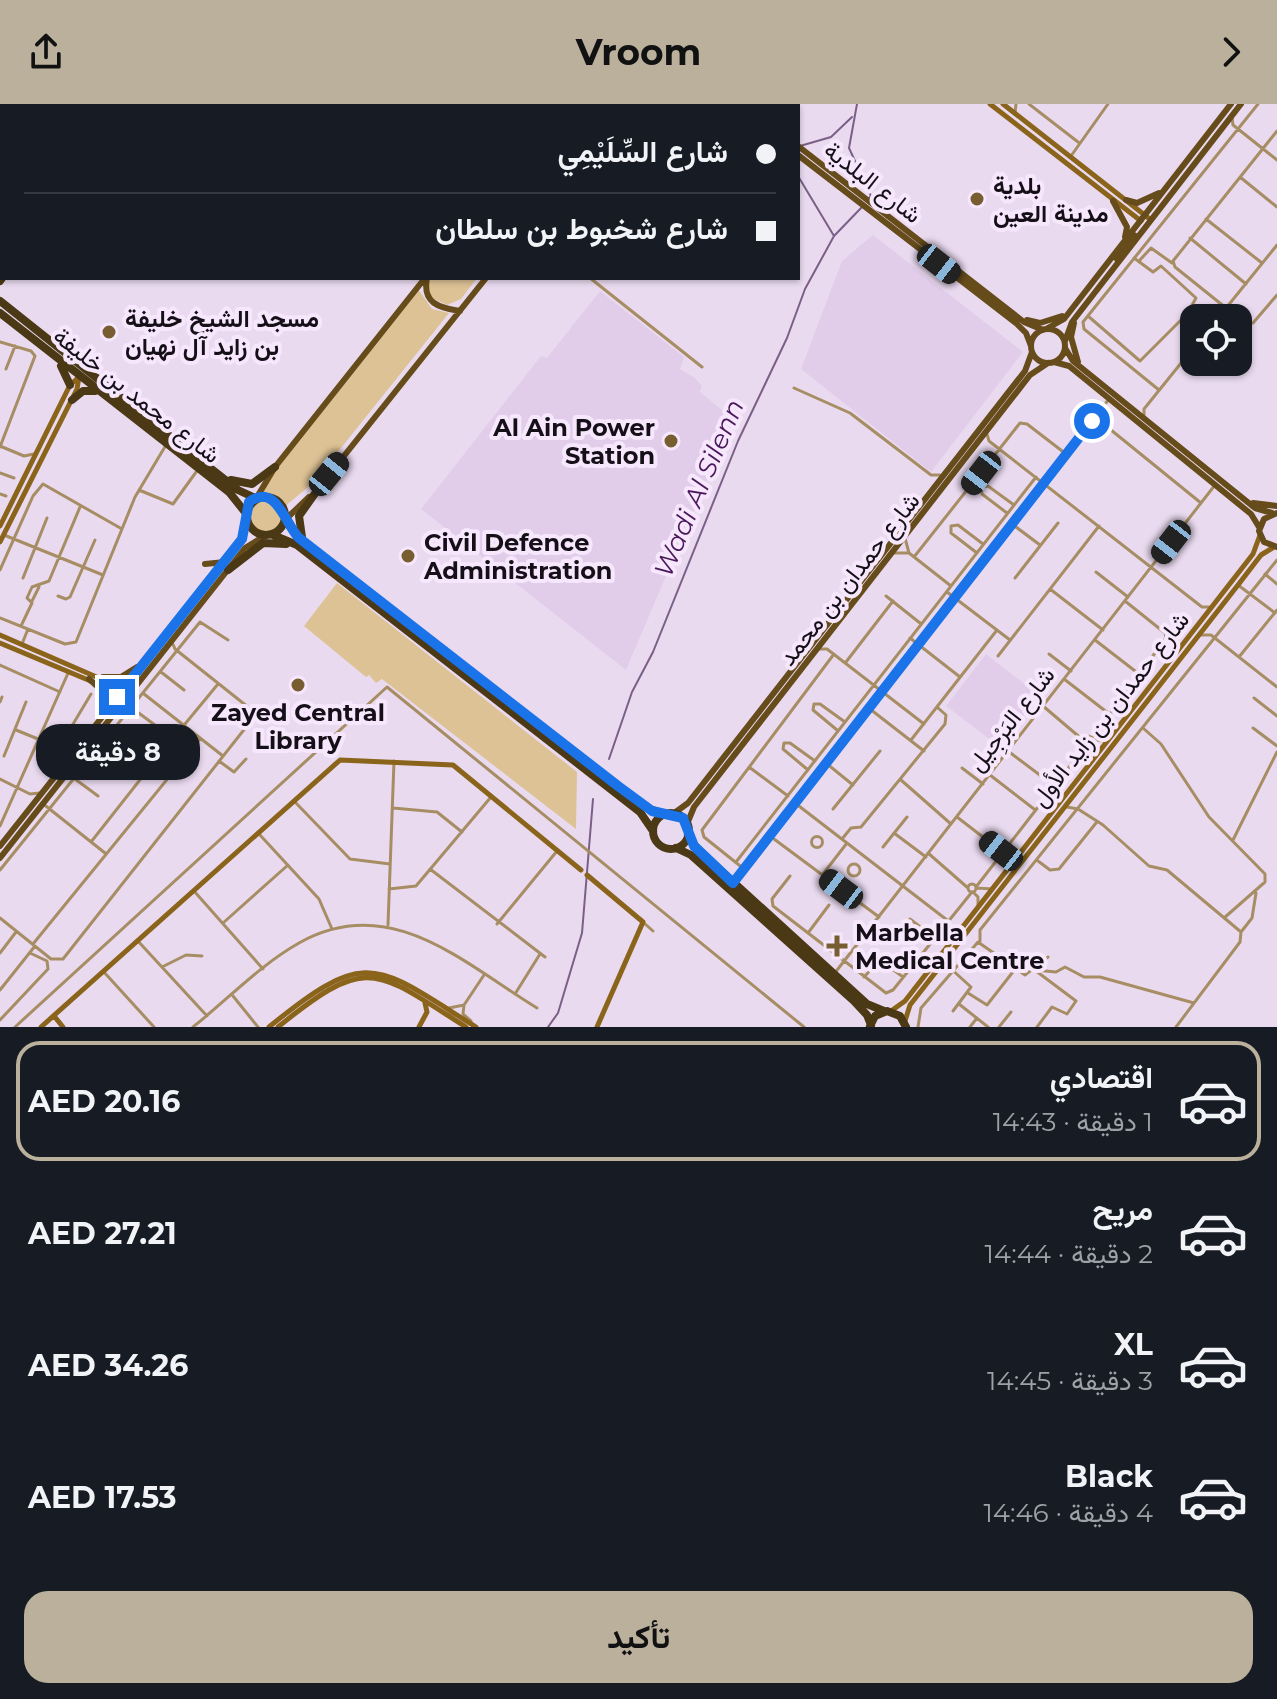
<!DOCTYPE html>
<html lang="ar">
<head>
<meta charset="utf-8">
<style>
	:root { --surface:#171b24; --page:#242831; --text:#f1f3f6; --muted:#9ea1a6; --line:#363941; --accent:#bab09c }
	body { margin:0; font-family:Montserrat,Vazirmatn,sans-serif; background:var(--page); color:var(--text); direction:rtl; height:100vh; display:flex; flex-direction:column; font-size:30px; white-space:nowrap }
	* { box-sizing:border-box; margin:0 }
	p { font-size:26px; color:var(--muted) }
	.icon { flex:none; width:44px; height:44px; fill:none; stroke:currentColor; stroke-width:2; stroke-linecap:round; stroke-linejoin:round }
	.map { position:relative; height:923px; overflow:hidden; direction:ltr }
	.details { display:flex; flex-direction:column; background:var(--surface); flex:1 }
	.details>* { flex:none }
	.banner { position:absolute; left:0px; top:0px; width:800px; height:176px; box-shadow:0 2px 6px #0004; direction:rtl; display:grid; align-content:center; height:176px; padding:0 24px; background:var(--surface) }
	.controls { position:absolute; left:1180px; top:200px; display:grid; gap:16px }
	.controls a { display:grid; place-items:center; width:72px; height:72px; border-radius:16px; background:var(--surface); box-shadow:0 2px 6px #0004; font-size:40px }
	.end { position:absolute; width:36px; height:36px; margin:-18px; border:10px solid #1a73e8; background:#fff; box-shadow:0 0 0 4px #fff }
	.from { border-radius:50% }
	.bubble { position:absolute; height:56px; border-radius:24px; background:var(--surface); box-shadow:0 2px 6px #0004; font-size:26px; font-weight:700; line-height:56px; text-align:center; direction:rtl }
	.car { position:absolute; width:24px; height:48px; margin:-24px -12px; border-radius:10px; box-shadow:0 0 6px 2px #0007; background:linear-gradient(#222 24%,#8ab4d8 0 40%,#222 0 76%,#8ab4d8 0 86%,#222 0) }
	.banner b { display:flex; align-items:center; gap:28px; height:76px; font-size:30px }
	.banner b+b { border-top:2px solid var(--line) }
	.banner i { width:20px; height:20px; background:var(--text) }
	ul { padding:14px 0 0; list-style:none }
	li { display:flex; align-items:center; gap:24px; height:120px; margin:0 16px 12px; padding:0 8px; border:4px solid transparent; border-radius:24px }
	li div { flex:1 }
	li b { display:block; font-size:30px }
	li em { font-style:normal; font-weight:700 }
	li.current { border-color:var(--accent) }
	li>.icon { width:72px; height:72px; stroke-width:1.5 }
	.button { display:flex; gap:16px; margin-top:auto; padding:16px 24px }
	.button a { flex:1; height:92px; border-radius:24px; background:var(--accent); color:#111; font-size:32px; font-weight:700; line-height:92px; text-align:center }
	header { display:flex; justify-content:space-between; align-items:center; height:104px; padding:0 24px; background:var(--accent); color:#111; font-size:36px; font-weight:700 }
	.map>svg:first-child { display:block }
	.built { fill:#e1cde9 }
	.green { fill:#ddc295 }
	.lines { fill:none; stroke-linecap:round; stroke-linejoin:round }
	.stream { stroke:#7a5f86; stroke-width:2 }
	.street { stroke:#a78d63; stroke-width:3 }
	.secondary { stroke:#8a641a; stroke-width:5 }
	.primary { stroke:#674c1b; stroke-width:6 }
	.highway { stroke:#4b3814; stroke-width:8 }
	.route { stroke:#1a73e8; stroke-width:10 }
	.poi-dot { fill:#775d2f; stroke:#f7e7fd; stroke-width:3 }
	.labels { text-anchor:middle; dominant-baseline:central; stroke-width:8; stroke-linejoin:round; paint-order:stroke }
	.street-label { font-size:24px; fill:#151017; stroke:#f7e7fd }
	.poi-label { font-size:24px; font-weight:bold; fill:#151017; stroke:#f7e7fd; text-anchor:start }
	.water-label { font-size:26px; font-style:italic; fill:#481858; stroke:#f7e7fd }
</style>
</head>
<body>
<header><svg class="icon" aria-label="forward" viewBox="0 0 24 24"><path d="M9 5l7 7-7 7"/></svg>Vroom<svg class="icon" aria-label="share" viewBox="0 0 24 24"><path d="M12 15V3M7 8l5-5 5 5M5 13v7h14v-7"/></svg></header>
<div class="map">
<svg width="1277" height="923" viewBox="0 0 1277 923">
	<rect width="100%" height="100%" fill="#eadaf0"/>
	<path class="built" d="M873,131L1023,248L931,368L801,265L842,157Z
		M600,187L684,253L680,265L695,274L702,282L700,288L733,315L626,566L421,405L541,252L547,254Z
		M986,550L1040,592L1000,643L946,602Z"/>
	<path class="green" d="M427,174H477L461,195L447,201L430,193Z
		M418,185L432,205L449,209L313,379L284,403L261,387L269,372Z
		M248 412a17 17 0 1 1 34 0a17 17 0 1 1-34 0Z
		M337,479L577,668L576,725L382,575L376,579L369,571L366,573L304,522Z"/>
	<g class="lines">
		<path class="stream" d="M857,0L849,44L871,92L868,95
			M800,42L831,33L852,13
			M798,72L834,132
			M609,655L632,588L653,548L738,337L787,234L805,185L834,132L862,103
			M548,923L558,909L582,829L593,695"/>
		<path class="street" d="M3,0L6,2
			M59,0L62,2
			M274,0L276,2
			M341,0L344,2
			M1029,0L1078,38
			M40,2L42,0
			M73,2L75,0
			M98,2L100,0
			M266,2L269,0
			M363,2L365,0
			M1015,9L1016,0
			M1232,13L1233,21L1277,56
			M0,18H2
			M0,42L2,39
			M1071,52L1108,0
			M1240,73L1277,103
			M0,91L2,92
			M1206,115L1262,159
			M0,130L2,128
			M1190,134L1246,180
			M1139,157L1151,144L1172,159
			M590,174L702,263
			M1226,204L1175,163L1173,157L1277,27
			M1088,212L1140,257L1187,210L1196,194L1161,162L1153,168L1134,154
			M1218,214L1277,141
			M1253,219L1277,191
			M0,238L31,247L35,252L0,343
			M6,265L15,242
			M794,284L850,309L931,371H940
			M1159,286L1084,225L1083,218L1258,0
			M1095,313L1201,399
			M1144,314V305L1194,243
			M987,330L989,337L1202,503H1209
			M0,342L24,352L34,350
			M0,369L14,374
			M139,386L173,400L199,364
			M0,390L6,392
			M1007,409L982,390L981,383L988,382L1014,401
			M1012,420L1040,441
			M4,431L103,471
			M905,434L909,449
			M894,449H909L951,482
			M977,449L951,429V422L958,421L983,440
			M914,453L1020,319L1027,320L1066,350
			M0,466L33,392L43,380L122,425
			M1096,468L1128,493
			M1265,470L1277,480
			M23,474L47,414
			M1015,474L1058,419
			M1238,481L1275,509
			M1050,485L1103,526
			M947,488L1010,536
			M58,492L66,495L70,493L95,436
			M886,492L920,519
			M32,497L39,483
			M0,514L65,540L76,538L135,393L166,341
			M21,522L32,499L27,494L32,483L49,477L80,403
			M1199,531H1211L1277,583
			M910,534L960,573
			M1095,536L1139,570
			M22,540L28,525
			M817,545H827L924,620
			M1049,550L1071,567
			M998,552L1099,422
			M1239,553L1277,506
			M846,558L893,497
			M0,561L60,588
			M161,568L184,586
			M1064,575L1108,609
			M144,590L223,652
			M1254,594L1277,612
			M0,598L2,593
			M1043,602L1083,636
			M870,605L924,647
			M185,620L218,580
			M1143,624L1161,640L1209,713L1265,770V778L1224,814
			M1253,624L1277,642
			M16,626L38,635
			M837,626L813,606L814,600H820L845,618
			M1084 636a4 4 0 1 1 8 0a4 4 0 1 1-8 0Z
			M1092,635L1166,534L1165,529L1125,497
			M107,636L129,653
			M911,636L997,526
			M1092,636L1107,637
			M1088,640L1093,645V654
			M1008,647L1053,681
			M4,652L26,598
			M51,657L91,590
			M219,657L234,668L246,655
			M826,659L853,681
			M749,663L788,692
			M962,664L983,680
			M808,666L783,645L784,639H790L815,657
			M990,671L1034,705
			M0,675L30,690L40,689
			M75,675L98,692
			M901,676L951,720
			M295,698L350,755L390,760
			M42,699L105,749
			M795,699L947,816
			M1067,703L1078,705L1103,721L1149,762L1167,766L1241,828L1240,838L1176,923
			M393,704L437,708L462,728
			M833,705L880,647
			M957,713L1001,747
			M0,722L69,567
			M894,729L926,753
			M260,731L319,795L332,825
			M811.5 738a5.5 5.5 0 1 1 11 0a5.5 5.5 0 1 1-11 0Z
			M774,735L879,813
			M842,735L851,724L861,723L945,620L946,611L937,603
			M1233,736L1277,648
			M91,738L169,639L167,630L132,604
			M883,743L907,713
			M928,749L968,784
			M1038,757L1050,766L1059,765L1096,719
			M736,758L1036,373
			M848 766a6 6 0 1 1 12 0a6 6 0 1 1-12 0Z
			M430,765L545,853
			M744,765L704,733L702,726L834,550
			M0,766L200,518L228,536
			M823,770L847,739
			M790,772L772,795L773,802L886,889L893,886L972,788
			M736,776L1109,295
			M968 784a4 4 0 1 1 8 0a4 4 0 1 1-8 0Z
			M976,783L1087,640
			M977,784L992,785
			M389,785L416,782L491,693
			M194,787L263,865
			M973,788L978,793V802
			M0,814L51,855H63L254,613L253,607L175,545L172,538
			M910,815L932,832
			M223,819L288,761
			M644,819L653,827
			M497,820L557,747
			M388,821L394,657
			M1241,828L1252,814L1256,789
			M808,829L829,801
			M137,836L207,912
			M980,837V826L1277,456
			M33,840L200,635
			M0,849L16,828
			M947,856L949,863L971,883L953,907
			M162,863L186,851L202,852
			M1035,866L1056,868L1065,863L1084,873H1100L1194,899
			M103,867L154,923
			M1036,867L1076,897L1067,910L1052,903L1037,923
			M834,870L1215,381
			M864,873L880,856L903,873
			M0,886L35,842
			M968,889L987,901L1016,864
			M515,890L540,850
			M233,892L258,923
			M959,900L988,923
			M464,901L463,910L471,917
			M449,904L464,901L484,871
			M0,916L48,865L47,857L30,849
			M15,923L387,583L804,923
			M193,923C227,896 260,861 299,839C390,788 462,858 537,904
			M918,923L921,904L978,838L1025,871L1048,853
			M970,923L977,914
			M999,923L1011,908"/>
		<path class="secondary" d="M234,0L237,2
			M252,0L256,2
			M990,0L1141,117
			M1003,0L1151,116
			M0,422L70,281L79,273
			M0,438L77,285L79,273
			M0,531L131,588
			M0,539L124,591
			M587,771L643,818L597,923
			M891,907L905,897L1253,450L1260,431
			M54,912L63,923
			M905,917L910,901L1238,481L1261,451L1274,443
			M41,923L340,656L453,661L581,766
			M269,923C368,842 375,860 476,923
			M278,923C368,850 374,865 466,923
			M419,923L427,908L425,899"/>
		<path class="primary" d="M733,0L735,2
			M744,0L746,2
			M561,2L562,0
			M622,2L623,0
			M798,42L1024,218L1043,226
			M798,51L1016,219L1026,229L1031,242
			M1126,96L1137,99L1159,89
			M1113,97L1127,123L1125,133
			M1117,155L1134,131
			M427,174C422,199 439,204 460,207
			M1027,216L1040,219L1062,212
			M1074,219L1071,233L1078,258
			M1031 242a17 17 0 1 1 34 0a17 17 0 1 1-34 0Z
			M1046,225L1064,215L1231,0
			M1065,237L1072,218L1241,0
			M1065,244L1073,257L1255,404L1272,409
			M1054,258L1069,262L1251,410L1259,423
			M320,382L486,174
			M257,393L275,363L425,174
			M1253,399L1277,402
			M1277,409L1264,415L1259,427L1264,438L1277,443
			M286,415L309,393
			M205,460L225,458
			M103,573H121L137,563
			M89,575L106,590L99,609
			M62,634L71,640L82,637
			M673,710L688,699L1025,267L1032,248
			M687,720L694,703L1030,271L1048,259
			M0,742L239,440L247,417
			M0,754L245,444L266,431"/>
		<path class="highway" d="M124,2L125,0
			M135,2L136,0
			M0,168L2,165
			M0,177L2,174
			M0,197L177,338L238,386L255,394
			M0,209L229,388L245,408
			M61,262L70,281
			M72,296L83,287H95
			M231,376L252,380L275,363
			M247 412a19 19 0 1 1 38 0a19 19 0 1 1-38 0Z
			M286,417L299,434L618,682L649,705L666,710
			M273,431L297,441L640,708L653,727
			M302,433L299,412L321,381
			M228,466L263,439L286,440
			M653 727a18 18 0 1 1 36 0a18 18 0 1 1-36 0Z
			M688,731L697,745L867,900L884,907
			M676,744L691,751L854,897L867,911L871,921
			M870,922L875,912L887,907L900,912L906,923"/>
	</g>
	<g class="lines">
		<path class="route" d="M117,593L242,435L249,398C276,378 285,420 299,434L618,682L652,707L683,714L694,742L733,779L1092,317"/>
	</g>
	<g class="poi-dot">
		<circle cx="977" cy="95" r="8"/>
		<circle cx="109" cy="228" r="8"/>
		<circle cx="671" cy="337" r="8"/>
		<circle cx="408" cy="452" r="8"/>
		<circle cx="298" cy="581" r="8"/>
		<path d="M833 830h8v8h8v8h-8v8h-8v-8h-8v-8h8z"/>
	</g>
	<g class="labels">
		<g class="street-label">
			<text transform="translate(873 78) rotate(38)">شارع البلدية</text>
			<text transform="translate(137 291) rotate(38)">شارع محمد بن خليفة</text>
			<text transform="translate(849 475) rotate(-52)">شارع حمدان بن محمد</text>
			<text transform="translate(1110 605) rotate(-52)">شارع حمدان بن زايد الأول</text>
			<text transform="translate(1011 615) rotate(-52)">شارع البَرْجِيل</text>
		</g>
		<g class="poi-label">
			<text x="993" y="81">بلدية<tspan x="993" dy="28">مدينة العين</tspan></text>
			<text x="125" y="214">مسجد الشيخ خليفة<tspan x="125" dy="28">بن زايد آل نهيان</tspan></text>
			<text x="655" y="323" text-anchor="end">Al Ain Power<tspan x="655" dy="28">Station</tspan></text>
			<text x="424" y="438">Civil Defence<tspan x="424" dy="28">Administration</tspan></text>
			<text x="298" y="608" text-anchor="middle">Zayed Central<tspan x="298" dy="28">Library</tspan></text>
			<text x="855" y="828">Marbella<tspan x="855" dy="28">Medical Centre</tspan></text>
		</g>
		<g class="water-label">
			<text transform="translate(699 384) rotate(-67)">Wadi Al Silenn</text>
		</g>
	</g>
</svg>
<div class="controls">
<a><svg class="icon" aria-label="locate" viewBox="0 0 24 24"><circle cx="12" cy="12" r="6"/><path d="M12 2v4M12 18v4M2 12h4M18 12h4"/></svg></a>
</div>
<i class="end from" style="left:1092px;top:317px"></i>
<i class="end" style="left:117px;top:593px"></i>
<div class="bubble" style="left:36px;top:620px;width:164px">8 دقيقة</div>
<i class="car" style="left:939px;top:160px;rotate:128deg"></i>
<i class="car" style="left:981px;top:369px;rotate:218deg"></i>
<i class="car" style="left:329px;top:370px;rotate:39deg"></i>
<i class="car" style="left:1171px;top:438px;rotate:218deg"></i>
<i class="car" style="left:1001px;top:747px;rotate:308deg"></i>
<i class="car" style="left:841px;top:785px;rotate:307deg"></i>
<div class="banner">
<b><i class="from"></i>شارع السِّلَيْمِي</b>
<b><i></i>شارع شخبوط بن سلطان</b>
</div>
</div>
<section class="details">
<ul>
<li class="current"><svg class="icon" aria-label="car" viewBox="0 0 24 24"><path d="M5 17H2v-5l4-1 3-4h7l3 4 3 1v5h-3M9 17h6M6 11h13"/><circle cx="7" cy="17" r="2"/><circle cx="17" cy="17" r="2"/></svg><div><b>اقتصادي</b><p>1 دقيقة · 14:43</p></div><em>AED 20.16</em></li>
<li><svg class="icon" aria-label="car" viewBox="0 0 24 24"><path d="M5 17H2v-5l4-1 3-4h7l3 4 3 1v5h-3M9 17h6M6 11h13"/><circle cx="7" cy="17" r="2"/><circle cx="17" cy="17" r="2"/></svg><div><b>مريح</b><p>2 دقيقة · 14:44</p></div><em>AED 27.21</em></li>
<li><svg class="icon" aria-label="car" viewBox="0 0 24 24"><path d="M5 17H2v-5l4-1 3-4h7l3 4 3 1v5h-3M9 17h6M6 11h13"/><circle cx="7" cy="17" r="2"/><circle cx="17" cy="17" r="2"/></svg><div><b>XL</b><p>3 دقيقة · 14:45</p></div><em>AED 34.26</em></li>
<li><svg class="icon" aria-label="car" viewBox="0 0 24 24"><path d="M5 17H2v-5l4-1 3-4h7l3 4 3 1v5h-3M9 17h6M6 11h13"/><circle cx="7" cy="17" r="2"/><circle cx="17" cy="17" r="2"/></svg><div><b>Black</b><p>4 دقيقة · 14:46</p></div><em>AED 17.53</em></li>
</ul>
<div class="button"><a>تأكيد</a></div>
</section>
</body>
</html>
